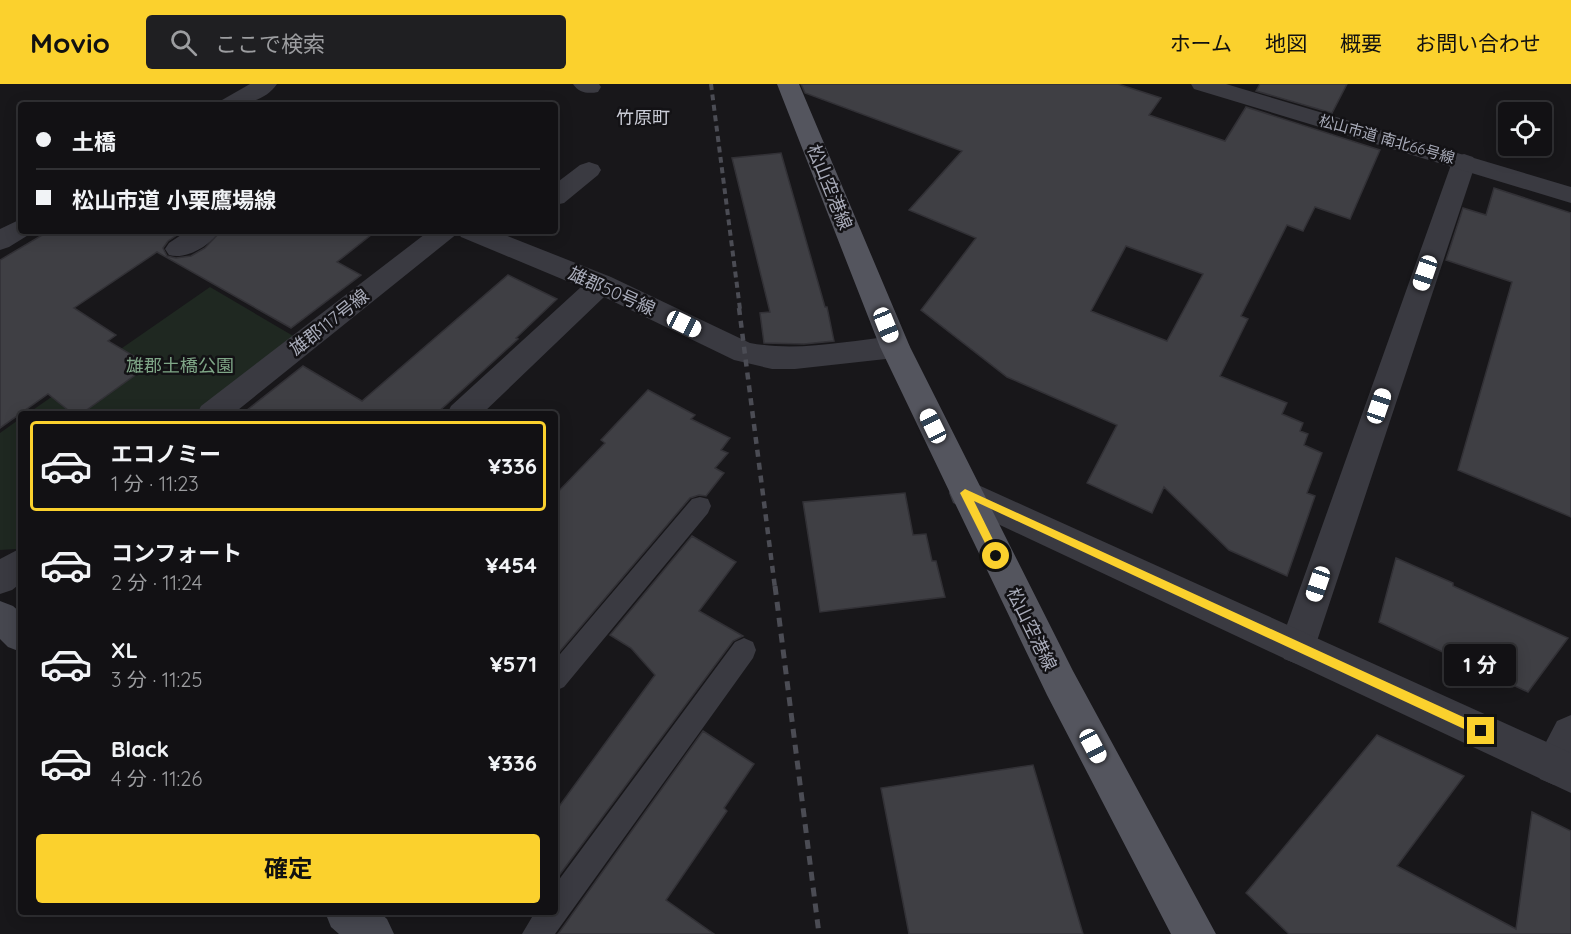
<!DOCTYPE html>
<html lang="ja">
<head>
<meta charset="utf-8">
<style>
	:root { --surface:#121114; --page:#1f1f22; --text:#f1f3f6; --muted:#9c9da0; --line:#313134; --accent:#fbd12d }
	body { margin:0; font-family:Quicksand,"Noto Sans JP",sans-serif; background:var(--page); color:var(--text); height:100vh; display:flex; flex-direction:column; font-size:22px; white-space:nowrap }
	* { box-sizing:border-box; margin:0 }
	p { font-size:20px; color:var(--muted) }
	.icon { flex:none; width:33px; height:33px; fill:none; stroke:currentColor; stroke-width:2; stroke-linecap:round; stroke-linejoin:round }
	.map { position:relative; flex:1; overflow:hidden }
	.sheet { position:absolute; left:18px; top:327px; width:540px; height:504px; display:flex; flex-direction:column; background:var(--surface); border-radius:6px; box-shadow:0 3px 15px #0003,0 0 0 2px var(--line) }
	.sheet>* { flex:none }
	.hud { position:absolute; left:18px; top:18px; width:540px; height:132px; border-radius:6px; box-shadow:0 3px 15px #0003,0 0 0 2px var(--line); display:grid; align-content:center; height:132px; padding:0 18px; background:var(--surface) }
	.fabs { position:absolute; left:1498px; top:18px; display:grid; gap:12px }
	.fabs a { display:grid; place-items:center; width:54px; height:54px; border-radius:6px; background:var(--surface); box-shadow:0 3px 15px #0003,0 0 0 2px var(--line); font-size:30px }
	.end { position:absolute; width:27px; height:27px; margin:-14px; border:8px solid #fbd12d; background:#111; box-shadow:0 0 0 3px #111 }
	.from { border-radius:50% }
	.bubble { position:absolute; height:42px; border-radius:6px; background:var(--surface); box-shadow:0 3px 15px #0003,0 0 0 2px var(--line); font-size:20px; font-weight:700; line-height:42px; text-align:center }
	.car { position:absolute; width:18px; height:36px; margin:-18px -9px; border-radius:8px; box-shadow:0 0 4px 2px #0007; background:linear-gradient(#fff 24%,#345 0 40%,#fff 0 76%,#345 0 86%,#fff 0) }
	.hud b { display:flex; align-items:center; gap:21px; height:57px; font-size:22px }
	.hud b+b { border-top:2px solid var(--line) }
	.hud i { width:15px; height:15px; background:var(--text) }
	ul { padding:10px 0 0; list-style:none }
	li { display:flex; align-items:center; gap:18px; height:90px; margin:0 12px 9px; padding:0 6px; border:3px solid transparent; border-radius:6px }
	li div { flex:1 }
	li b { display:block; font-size:22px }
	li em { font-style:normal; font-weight:700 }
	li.current { border-color:var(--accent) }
	li>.icon { width:54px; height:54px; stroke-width:1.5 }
	.action { display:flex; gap:12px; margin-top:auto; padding:12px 18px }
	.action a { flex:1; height:69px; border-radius:6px; background:var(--accent); color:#111; font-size:24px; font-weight:700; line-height:69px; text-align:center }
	header { display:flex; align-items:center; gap:36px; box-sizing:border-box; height:84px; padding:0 30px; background:var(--accent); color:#111 }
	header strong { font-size:28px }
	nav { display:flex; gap:33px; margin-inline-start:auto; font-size:21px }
	.search { width:420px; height:54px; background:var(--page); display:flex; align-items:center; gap:15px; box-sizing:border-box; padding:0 21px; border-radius:6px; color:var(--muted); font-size:22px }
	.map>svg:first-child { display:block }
	.green { fill:#1f2821 }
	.building { fill:#3f3f44; stroke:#323136; stroke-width:1.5; fill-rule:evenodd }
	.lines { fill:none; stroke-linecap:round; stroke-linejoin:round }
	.service { fill:#3a3a41; fill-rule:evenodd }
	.minor { fill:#3a3a41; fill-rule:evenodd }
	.tertiary { fill:#3a3a41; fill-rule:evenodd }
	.secondary { fill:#46474f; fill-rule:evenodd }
	.primary { fill:#54555e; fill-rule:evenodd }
	.rail-far2 { stroke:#4b4c54; stroke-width:4; stroke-dasharray:6 4.5; stroke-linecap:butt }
	.rail-far1 { stroke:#4b4c54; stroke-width:4.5; stroke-dasharray:7 6; stroke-linecap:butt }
	.rail { stroke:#4b4c54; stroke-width:5; stroke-dasharray:9 7; stroke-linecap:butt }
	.route { fill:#fbd12d }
	.labels { text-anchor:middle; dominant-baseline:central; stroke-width:5; stroke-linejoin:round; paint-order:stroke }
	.far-street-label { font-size:15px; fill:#a9acba; stroke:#131215 }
	.far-quarter-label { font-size:18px; fill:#caccd6; stroke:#131215 }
	.street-label { font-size:18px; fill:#a9acba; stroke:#131215 }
	.park-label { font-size:18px; fill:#7fa687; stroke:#131215 }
</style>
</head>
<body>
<header>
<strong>Movio</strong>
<div class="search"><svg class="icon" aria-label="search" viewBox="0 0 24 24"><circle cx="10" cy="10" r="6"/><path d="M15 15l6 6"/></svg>ここで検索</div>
<nav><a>ホーム</a><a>地図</a><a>概要</a><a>お問い合わせ</a></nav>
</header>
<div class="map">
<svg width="1571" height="850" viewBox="0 0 1571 850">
	<rect width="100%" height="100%" fill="#18171a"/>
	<path class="green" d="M210,203L295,253L193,330H27Z
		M21,334V461L16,465L0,466V349Z"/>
	<path class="building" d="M801,0H1118L1161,14L1149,31L1225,57L1246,23L1380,66L1350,135L1315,123L1303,147L1287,141L1241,232L1248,235L1220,292L1287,319L1282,330L1303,339L1300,347L1308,350L1304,361L1322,369L1307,409L1315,412L1287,492L1229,466L1164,403L1152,429L1087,399L1117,341L1007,293L921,226L976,154L909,126L962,67L805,9ZM1126,162L1203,190L1167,257L1091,227Z
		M1260,0H1347L1332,29L1256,7Z
		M781,69L825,223H827L834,257L804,260L764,259L760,229L770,228L732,74Z
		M1494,104L1571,129V433L1458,386L1512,198L1446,176L1463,124L1486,131Z
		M49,147H183L168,157L163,164L167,172L176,174L191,172L205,164L221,147H376L337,178L361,191L291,244L157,168L74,224L116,251L108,257L149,281L81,330H73L48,310L0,344V176Z
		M508,191L557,215L516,254L518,255L436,330H242L303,282L362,317Z
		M648,306L695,331L691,335L730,354L721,366L728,369L715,384L724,389L706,412L699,411L690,414L555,573V411L605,359L601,356Z
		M905,409L913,451L926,450L932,477H936L945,513L820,528L803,418Z
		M692,452L736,478L699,527L743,552L733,557L555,797V728L655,591L631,564L610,551Z
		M1396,474L1453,499V502L1568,554L1528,608L1379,538Z
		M703,647L754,680L724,724L727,727L666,816L714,850H558Z
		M1377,651L1464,692L1397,782L1516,845L1532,728L1571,747V850H1289L1246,809Z
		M1033,681L1083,850H909L881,704Z"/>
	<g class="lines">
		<path class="service" d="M700,413L708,415L711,422L708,429L564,603L555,607V576L692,415Z
			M744,554L753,558L756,566L753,574L555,850H522L535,828H555V801L735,558Z"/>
		<path class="minor" d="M250,0H277C264,19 240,21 218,21L222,16Z
			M573,0H599L601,3L598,8C588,10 579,9 573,0Z
			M1464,70L1473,73L1476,78L1315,563L1310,575L1297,580L1284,575L1279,563L1452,78L1455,73Z
			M589,78L598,81L601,86L598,91L564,119L555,121V100L580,81Z
			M21,135V147H32L30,150L9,163L0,166V145Z
			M187,147H219C210,162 186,176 169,171L165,165L169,159Z
			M429,147H495L611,193L750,259C798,268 847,257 895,252L905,255L910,263L905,271L895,274L795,285H772L734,276L604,213L482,330H447L451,322L581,203L461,153L458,149L233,330H197L201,322Z
			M21,464V499L12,506L0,510V475Z
			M1571,631V689L1568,695L1554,701L1540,695L1534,681L1557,637Z"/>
		<path class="tertiary" d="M1191,0H1226L1571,103V119L1194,5Z
			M965,395L1571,669V709L953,419L949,409L953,399Z"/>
		<path class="secondary" d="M0,517L13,522L21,529V568L8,563L0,555Z
			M325,828H379L387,835L394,850H339L331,843Z"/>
		<path class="primary" d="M777,0H799L910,263L1073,587L1216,850H1171L1047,611L880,263Z"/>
		<path class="rail-far2" d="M711,0L740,225"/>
		<path class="rail-far1" d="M739,224L775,504"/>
		<path class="rail" d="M775,502L819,850"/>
	</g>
	<path class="route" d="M965,405L1485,643V651H1477L974,417L1001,472L996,476L993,475L960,409Z"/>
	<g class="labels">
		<g class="far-street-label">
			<text transform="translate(1387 55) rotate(16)">松山市道 南北66号線</text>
		</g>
		<g class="far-quarter-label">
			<text x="643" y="33">竹原町</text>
		</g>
		<g class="street-label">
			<text transform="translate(830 103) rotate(68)">松山空港線</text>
			<text transform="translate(612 207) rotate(24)">雄郡50号線</text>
			<text transform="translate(329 238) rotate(-38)">雄郡117号線</text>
			<text transform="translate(1032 545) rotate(64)">松山空港線</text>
		</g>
		<g class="park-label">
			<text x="180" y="281">雄郡土橋公園</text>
		</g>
	</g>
</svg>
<div class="fabs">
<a><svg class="icon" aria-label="locate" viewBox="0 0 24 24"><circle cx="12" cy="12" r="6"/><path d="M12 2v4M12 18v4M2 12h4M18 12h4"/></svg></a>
</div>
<i class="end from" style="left:996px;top:472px"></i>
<i class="end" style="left:1481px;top:647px"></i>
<div class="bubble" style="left:1444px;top:560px;width:72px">1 分</div>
<i class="car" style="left:1425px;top:189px;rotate:199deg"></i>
<i class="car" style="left:684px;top:240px;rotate:116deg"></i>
<i class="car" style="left:886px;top:241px;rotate:158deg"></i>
<i class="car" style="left:1379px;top:322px;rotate:19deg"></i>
<i class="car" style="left:933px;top:342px;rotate:334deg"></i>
<i class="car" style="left:1318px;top:500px;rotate:199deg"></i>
<i class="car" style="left:1093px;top:662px;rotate:152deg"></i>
<div class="hud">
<b><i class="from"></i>土橋</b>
<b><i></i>松山市道 小栗鷹場線</b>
</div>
<section class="sheet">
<ul>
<li class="current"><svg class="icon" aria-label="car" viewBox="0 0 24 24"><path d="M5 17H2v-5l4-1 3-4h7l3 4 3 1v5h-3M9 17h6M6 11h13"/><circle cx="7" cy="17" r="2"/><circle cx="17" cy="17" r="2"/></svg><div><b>エコノミー</b><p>1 分 · 11:23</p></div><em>¥336</em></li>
<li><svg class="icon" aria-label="car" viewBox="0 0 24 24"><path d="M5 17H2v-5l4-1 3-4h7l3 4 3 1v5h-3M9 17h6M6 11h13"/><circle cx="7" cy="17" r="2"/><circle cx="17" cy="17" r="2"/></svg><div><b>コンフォート</b><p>2 分 · 11:24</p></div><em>¥454</em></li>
<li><svg class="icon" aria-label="car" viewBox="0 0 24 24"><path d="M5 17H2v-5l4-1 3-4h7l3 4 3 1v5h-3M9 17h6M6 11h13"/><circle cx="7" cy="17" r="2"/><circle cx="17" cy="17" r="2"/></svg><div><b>XL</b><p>3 分 · 11:25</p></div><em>¥571</em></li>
<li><svg class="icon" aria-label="car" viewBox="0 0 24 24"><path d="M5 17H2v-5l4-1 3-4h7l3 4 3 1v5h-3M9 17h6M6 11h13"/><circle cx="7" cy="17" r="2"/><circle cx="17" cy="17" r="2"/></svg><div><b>Black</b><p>4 分 · 11:26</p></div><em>¥336</em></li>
</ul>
<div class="action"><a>確定</a></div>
</section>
</div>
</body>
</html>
